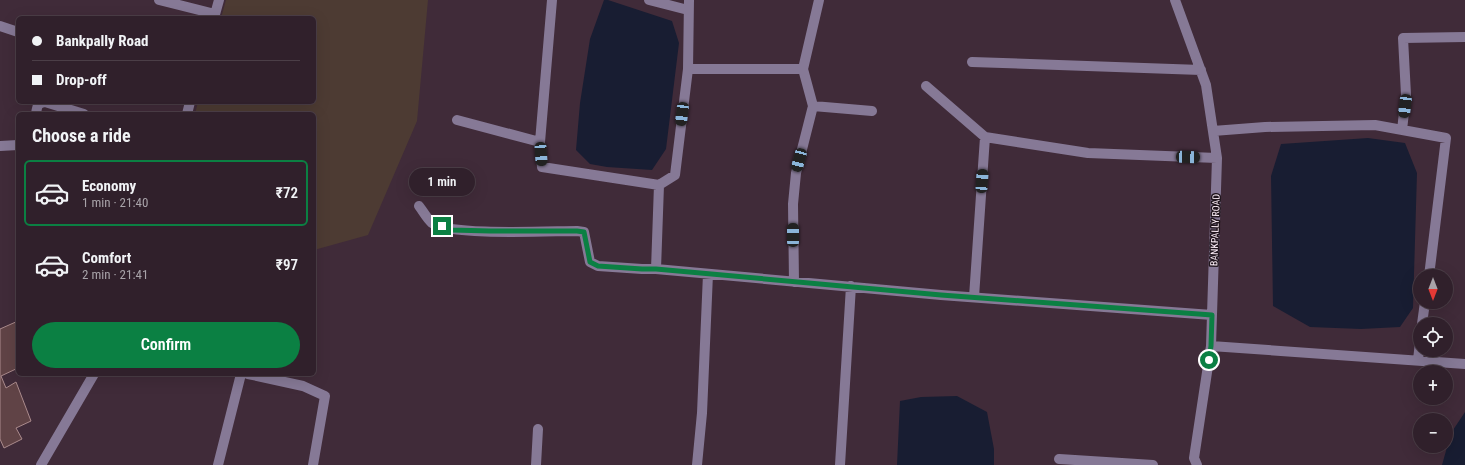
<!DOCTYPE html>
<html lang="en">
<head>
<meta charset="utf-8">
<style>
	:root { --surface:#30202b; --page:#3c2d37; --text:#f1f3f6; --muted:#a8a3a9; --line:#4b3e47; --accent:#0b8043 }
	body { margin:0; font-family:"Roboto Condensed",sans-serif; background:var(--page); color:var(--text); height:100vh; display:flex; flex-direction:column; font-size:15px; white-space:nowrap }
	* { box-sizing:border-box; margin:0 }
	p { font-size:13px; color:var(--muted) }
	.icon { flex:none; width:22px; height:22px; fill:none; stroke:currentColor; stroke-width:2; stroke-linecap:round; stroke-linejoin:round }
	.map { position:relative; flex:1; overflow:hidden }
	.side { position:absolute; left:16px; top:112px; width:300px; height:264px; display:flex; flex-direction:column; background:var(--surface); border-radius:6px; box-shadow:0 4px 16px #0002,0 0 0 1px var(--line) }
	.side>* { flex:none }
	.guide { position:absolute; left:16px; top:16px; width:300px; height:88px; border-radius:6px; box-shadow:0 4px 16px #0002,0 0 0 1px var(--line); display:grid; align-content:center; height:88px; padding:0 16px; background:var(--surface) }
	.needle { width:26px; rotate:180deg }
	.buttons { position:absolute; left:1413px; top:269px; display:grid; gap:8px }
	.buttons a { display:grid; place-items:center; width:40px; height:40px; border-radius:50%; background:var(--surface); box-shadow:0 4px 16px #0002,0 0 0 1px var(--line); font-size:20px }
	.end { position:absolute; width:18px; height:18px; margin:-9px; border:5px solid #0b8043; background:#fff; box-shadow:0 0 0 2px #fff }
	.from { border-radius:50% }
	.bubble { position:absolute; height:28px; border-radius:14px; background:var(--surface); box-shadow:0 4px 16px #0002,0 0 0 1px var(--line); font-size:13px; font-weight:600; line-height:28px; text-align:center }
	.car { position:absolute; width:12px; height:24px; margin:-12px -6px; border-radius:5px; box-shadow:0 0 3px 1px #0007; background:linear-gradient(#222 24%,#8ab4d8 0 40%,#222 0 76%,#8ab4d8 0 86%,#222 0) }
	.guide b { display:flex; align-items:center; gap:14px; height:38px; font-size:15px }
	.guide b+b { border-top:1px solid var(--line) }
	.guide i { width:10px; height:10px; background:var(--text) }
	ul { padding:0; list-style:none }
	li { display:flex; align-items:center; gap:12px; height:66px; margin:0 8px 6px; padding:0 8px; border:2px solid transparent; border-radius:6px }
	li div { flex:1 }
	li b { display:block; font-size:15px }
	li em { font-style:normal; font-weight:600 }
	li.active { border-color:var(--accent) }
	li>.icon { width:36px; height:36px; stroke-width:1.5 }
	h2 { padding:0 16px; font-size:18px; line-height:48px }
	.action { display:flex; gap:8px; margin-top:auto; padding:8px 16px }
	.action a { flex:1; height:46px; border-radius:24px; background:var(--accent); color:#fff; font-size:16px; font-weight:600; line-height:46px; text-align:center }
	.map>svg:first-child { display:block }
	.green { fill:#4d3b33 }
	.water { fill:#181d32 }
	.building { fill:#604346; stroke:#aa8a8c }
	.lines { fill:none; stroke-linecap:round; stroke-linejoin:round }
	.minor { stroke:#867996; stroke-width:10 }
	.route { stroke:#0b8043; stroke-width:5 }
	.labels { text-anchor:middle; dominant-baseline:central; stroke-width:3; stroke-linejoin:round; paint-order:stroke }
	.street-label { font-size:10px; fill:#fdeff8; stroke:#21171e }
</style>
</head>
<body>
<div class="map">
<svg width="1465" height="465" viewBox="0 0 1465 465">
	<rect width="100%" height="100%" fill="#402b39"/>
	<path class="green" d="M226,0H428L417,121L368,235L314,250V114H195L198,102H314V18H221Z"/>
	<path class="water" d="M604,0H608L672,21L679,43L666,149L652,170L607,167L590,164L576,150L580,103L590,39Z
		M1368,138L1405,143L1417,173L1413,308L1400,327L1361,329L1310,327L1273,306L1271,176L1281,144Z
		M957,396L987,412L994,449V465H897L900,401L921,397Z
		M1465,412V465H1442L1451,433Z"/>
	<path class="building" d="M18,321V368L1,376L6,388L16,382L31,421L16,428L22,439L4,448L0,439V329Z"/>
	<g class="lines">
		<path class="minor" d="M159,0L215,14
			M552,0L540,142L542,167L659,185L675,175L688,69L689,0
			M649,0L688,10
			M819,0L803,69L813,106L872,111
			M1175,0L1206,85L1217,158L1211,346L1194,458L1197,465
			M214,18L219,0
			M0,26L18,32
			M972,62L1201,70
			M688,69H803
			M926,86L985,137L974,297
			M36,114C37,107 37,103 45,102L84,114
			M187,114L190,102
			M457,120L540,142
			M1402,130L1406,95L1403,38L1465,37
			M1213,131L1265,127L1375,125L1446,138L1429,276
			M985,137L1088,153L1217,158
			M0,146L18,145
			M659,185L656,269L941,295L1212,315
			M419,206C423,211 427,219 432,223C450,236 550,231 577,231L584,232L590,262L598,266L642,269H656
			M794,282L793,204L796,173L813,106
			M1422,324L1425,302
			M1211,346L1465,364
			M1418,360L1420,342
			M248,374L303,386L325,396L313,465
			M1059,459L1153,465
			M41,465L94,374
			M218,465L241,374
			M536,465L538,429
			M697,465L702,413L708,274
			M840,465L851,286"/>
	</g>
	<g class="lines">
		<path class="route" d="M442,226L452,230L490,231H577L584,232L590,262L598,266L642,269H656L941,295L1212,315L1211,346L1209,360"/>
	</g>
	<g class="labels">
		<g class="street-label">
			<text transform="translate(1215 230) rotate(-88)">BANKPALLY ROAD</text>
		</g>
	</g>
</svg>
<div class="buttons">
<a><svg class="needle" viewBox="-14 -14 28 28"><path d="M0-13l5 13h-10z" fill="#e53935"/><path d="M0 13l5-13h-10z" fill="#a8a3a9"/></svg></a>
<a><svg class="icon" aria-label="locate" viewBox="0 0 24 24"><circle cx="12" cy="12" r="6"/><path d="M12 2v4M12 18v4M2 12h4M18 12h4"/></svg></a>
<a>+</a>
<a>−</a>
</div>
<i class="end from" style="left:1209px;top:360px"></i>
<i class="end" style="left:442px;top:226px"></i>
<div class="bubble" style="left:409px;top:168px;width:66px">1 min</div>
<i class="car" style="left:1405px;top:106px;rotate:187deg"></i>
<i class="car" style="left:682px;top:114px;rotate:187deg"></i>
<i class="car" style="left:541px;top:154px;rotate:176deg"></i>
<i class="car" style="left:1188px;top:157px;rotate:92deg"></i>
<i class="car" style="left:799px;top:160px;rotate:195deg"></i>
<i class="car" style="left:982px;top:181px;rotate:4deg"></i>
<i class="car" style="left:793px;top:235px;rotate:0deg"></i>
<div class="guide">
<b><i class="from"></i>Bankpally Road</b>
<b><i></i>Drop-off</b>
</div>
<section class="side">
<h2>Choose a ride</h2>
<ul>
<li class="active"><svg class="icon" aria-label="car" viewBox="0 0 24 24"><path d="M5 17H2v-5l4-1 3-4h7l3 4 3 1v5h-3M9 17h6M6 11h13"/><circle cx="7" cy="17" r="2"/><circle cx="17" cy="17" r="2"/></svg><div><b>Economy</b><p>1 min · 21:40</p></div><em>₹72</em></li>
<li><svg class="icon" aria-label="car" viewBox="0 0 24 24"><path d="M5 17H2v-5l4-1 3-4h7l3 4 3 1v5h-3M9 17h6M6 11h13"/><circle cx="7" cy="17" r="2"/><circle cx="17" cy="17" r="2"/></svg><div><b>Comfort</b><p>2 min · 21:41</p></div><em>₹97</em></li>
</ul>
<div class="action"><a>Confirm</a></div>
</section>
</div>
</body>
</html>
